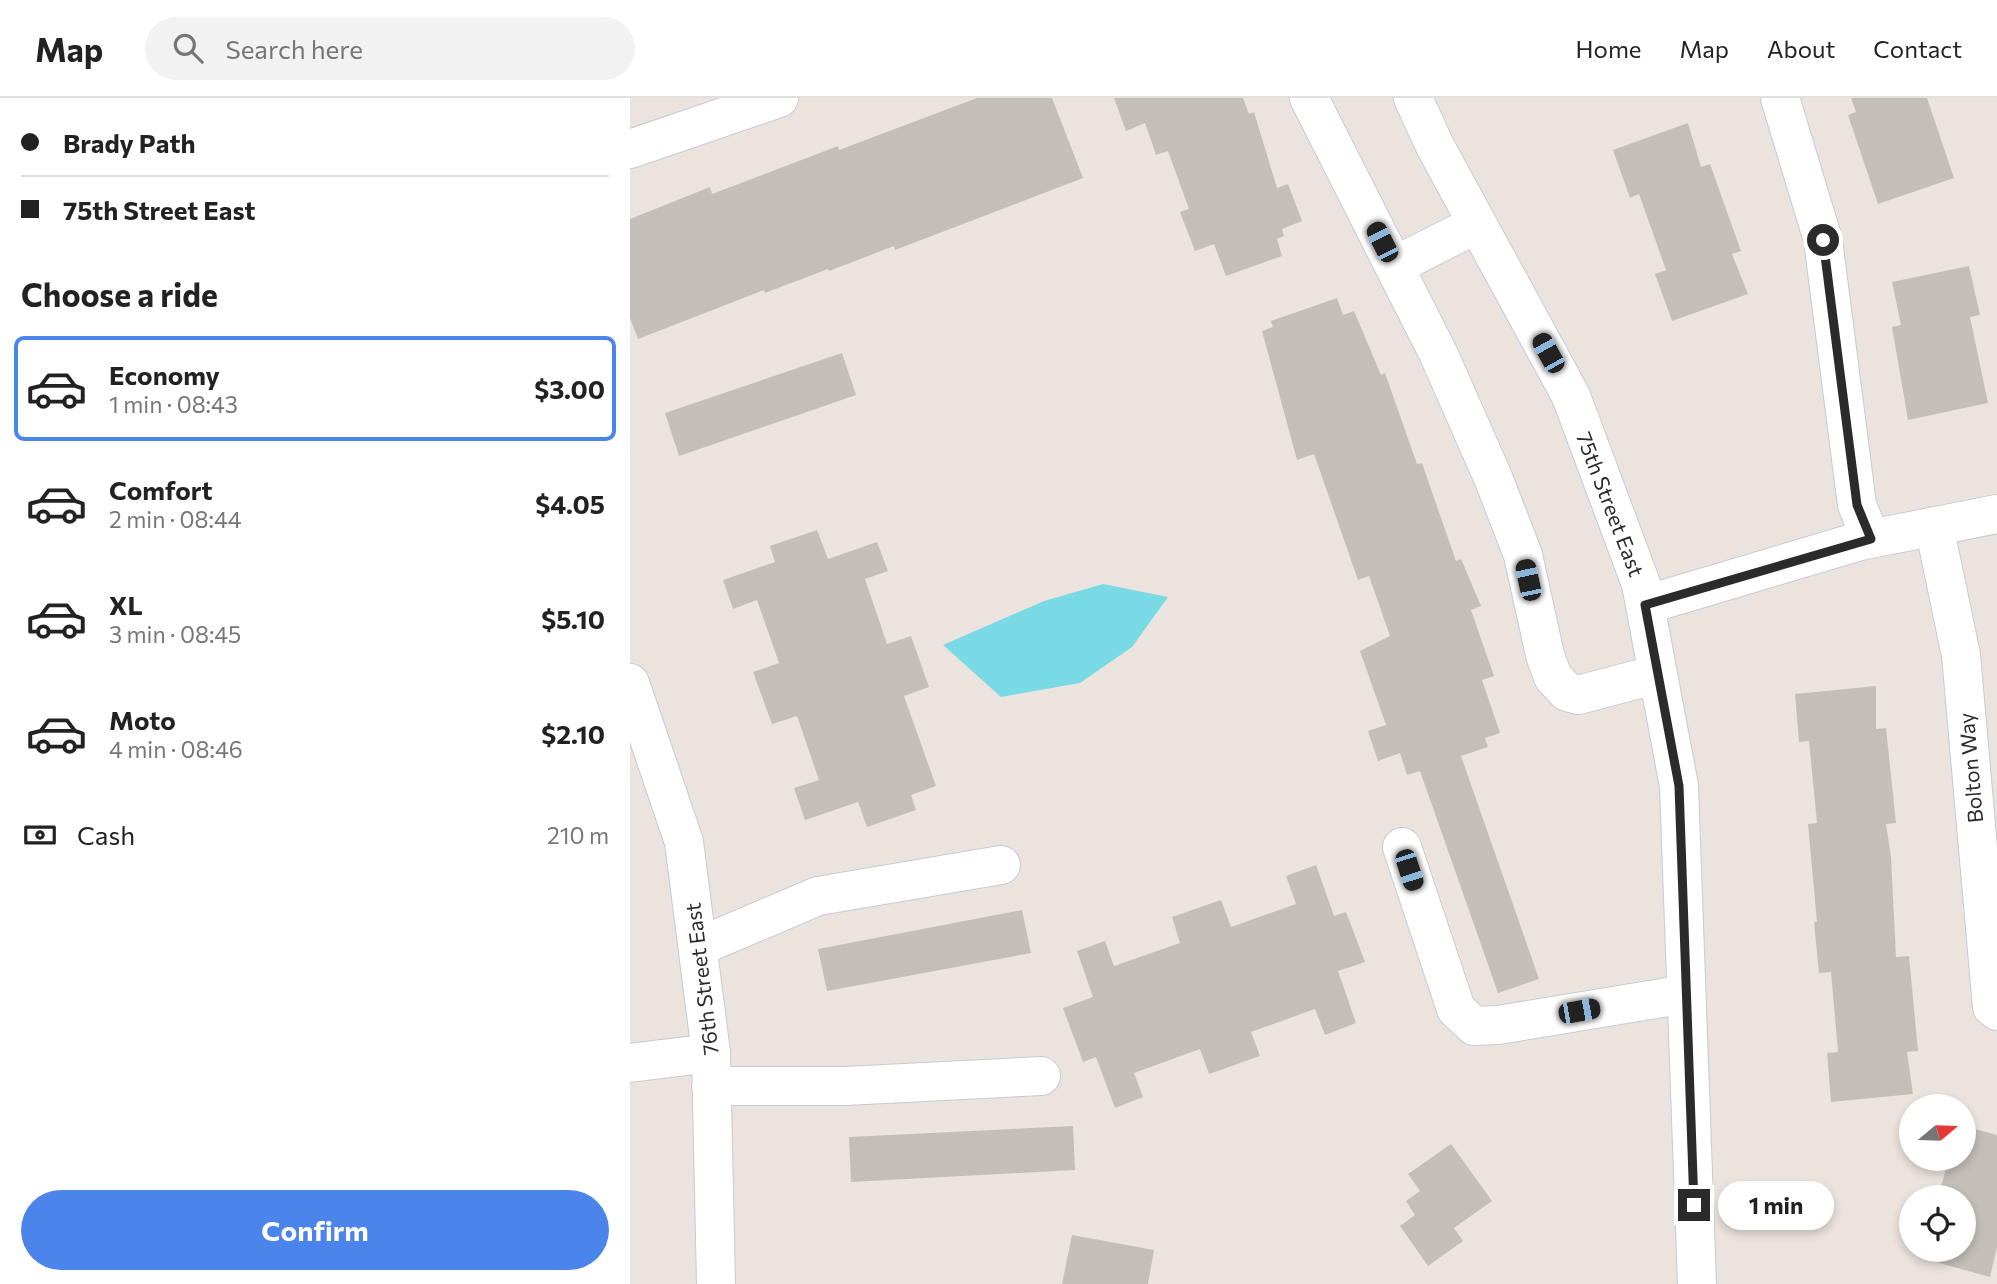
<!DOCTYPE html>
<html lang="en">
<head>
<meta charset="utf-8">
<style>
	:root { --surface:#fff; --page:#f2f2f2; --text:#222; --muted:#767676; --line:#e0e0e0; --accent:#4b84eb }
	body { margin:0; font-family:Commissioner,sans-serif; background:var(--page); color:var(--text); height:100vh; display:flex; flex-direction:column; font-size:26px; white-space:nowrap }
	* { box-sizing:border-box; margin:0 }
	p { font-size:23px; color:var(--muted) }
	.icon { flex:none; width:38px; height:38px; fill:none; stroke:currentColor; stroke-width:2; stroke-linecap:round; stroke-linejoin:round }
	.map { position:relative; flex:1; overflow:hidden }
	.panel { display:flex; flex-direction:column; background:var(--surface); width:630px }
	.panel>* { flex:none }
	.hud { display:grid; align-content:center; height:154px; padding:0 21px; background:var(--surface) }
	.needle { width:46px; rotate:71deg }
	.tools { position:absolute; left:1269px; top:996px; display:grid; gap:14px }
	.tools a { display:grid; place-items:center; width:77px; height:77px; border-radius:50%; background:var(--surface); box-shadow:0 4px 10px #0003; font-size:35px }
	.end { position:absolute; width:32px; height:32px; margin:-16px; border:9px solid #2b2b2b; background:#fff; box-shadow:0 0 0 4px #fff }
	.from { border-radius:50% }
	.bubble { position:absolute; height:49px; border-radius:24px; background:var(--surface); box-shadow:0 4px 10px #0003; font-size:23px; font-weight:700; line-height:49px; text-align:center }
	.car { position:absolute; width:21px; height:42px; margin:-21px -10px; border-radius:9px; box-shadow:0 0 5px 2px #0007; background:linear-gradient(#222 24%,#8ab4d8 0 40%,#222 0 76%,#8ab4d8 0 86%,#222 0) }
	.hud b { display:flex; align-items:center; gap:24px; height:66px; font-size:26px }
	.hud b+b { border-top:2px solid var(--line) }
	.hud i { width:18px; height:18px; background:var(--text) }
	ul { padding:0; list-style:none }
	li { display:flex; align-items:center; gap:21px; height:105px; margin:0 14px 10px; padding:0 7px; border:4px solid transparent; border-radius:10px }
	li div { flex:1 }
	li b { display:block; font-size:26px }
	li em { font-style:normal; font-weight:700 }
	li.current { border-color:var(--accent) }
	li>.icon { width:63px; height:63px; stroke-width:1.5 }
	h2 { padding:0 21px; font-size:32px; line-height:84px }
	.pay { display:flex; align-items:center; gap:18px; height:77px; padding:0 21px; font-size:26px }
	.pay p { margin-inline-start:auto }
	.button { display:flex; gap:14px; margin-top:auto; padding:14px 21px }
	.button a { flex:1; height:80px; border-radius:42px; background:var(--accent); color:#fff; font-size:28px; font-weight:700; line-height:80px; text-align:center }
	header { display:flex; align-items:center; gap:42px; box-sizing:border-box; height:98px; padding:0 35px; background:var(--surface); border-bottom:2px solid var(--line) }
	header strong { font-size:33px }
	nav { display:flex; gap:38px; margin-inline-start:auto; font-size:24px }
	.search { width:490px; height:63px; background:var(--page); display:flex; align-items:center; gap:18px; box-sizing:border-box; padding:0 24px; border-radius:38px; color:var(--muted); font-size:26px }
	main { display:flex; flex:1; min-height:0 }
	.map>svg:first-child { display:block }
	.water { fill:#79dae5 }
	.building { fill:#c4beb9 }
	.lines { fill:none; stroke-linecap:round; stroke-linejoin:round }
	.minor-casing { stroke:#c6cad3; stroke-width:40 }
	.minor { stroke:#fff; stroke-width:38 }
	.route { stroke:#2b2b2b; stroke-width:9 }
	.labels { text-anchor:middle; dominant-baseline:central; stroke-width:7; stroke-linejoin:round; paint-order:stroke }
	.street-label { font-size:21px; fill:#2b2b2b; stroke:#fff }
</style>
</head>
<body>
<header>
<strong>Map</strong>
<div class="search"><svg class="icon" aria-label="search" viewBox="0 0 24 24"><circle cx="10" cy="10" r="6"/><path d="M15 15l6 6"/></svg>Search here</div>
<nav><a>Home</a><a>Map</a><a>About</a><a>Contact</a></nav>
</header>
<main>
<section class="panel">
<div class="hud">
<b><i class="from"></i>Brady Path</b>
<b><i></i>75th Street East</b>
</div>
<h2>Choose a ride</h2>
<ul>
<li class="current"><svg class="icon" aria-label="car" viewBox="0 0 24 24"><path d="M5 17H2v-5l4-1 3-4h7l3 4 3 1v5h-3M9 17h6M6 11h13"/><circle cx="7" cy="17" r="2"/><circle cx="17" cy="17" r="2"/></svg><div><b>Economy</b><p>1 min · 08:43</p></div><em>$3.00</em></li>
<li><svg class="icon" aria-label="car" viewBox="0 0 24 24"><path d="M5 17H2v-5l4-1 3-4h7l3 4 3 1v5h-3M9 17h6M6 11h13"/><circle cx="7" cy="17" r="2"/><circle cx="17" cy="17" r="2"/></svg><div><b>Comfort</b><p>2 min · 08:44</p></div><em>$4.05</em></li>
<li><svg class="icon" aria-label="car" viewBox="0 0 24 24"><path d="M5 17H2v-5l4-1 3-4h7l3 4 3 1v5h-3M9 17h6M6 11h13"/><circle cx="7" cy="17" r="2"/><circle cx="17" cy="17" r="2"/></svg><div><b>XL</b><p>3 min · 08:45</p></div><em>$5.10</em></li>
<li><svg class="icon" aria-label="car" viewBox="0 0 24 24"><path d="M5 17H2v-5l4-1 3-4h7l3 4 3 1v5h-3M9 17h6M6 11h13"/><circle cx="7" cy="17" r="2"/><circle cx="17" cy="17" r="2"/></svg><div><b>Moto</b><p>4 min · 08:46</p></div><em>$2.10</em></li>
</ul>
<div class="pay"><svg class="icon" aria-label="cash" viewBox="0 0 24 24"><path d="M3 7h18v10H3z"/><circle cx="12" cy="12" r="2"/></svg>Cash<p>210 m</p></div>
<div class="button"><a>Confirm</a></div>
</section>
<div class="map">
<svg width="1367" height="1186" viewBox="0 0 1367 1186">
	<rect width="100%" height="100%" fill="#ebe3de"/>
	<path class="water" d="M473,486L538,499L502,549L450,585L371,599L313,547L414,503Z"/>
	<path class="building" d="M347,0H422L453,80L265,152L264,148L199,173L198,171L135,195L134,192L8,241L0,220V121L80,89L82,96L208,48L209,52Z
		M484,0H613L619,16L624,14L647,90L658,86L672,123L652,131L654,138L647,141L652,158L596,178L584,146L565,153L550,114L559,111L538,53L526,57L515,25L496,33Z
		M1221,0H1297L1324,80L1248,106L1218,17L1226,14Z
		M1058,25L1071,69L1080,66L1111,153L1102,156L1118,196L1042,223L1025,176L1036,172L1009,96L1000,100L983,52Z
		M1339,168L1350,217L1340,219L1358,305L1278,322L1262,229L1271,227L1262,184Z
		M707,200L713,217L724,213L751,277L755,275L787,366L792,365L826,463L831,461L851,508L841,512L864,578L852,582L870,635L855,640L858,649L831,658L909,881L868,895L790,673L777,677L770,655L748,663L738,633L756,627L730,553L760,538L739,478L728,482L684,356L667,362L632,233L643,229L641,223Z
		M212,255L226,297L49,358L35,315Z
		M187,432L198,461L247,444L258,473L235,481L257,546L281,538L299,589L274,598L306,688L281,697L286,712L237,729L228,704L175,722L164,690L189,682L167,618L142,626L123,574L149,565L127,502L103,511L93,482L145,464L140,448Z
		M1246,588V631L1256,630L1266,725L1256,726L1261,759L1266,859L1279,858L1288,953L1277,954L1283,996L1201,1004L1197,955L1208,954L1201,874L1189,875L1184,824H1187L1178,726L1187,725L1179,643L1169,644L1165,596Z
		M686,767L704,818L716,814L735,864L708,873L726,925L695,937L685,911L621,934L630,958L579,976L570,951L504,975L513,999L485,1010L466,959L453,964L433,910L463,899L447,853L475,843L484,868L550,845L542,819L591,802L601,829L666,806L656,778Z
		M392,812L401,855L197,893L188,851Z
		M443,1028L445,1072L221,1084L219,1039Z
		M1334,1028L1367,1037V1149L1360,1179L1291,1160L1294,1152H1334V1099H1308L1319,1060H1334Z
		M821,1046L862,1103L824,1130L833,1143L798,1168L770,1128L785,1117L776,1103L790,1093L778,1076Z
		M442,1137L524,1152L518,1186H432Z"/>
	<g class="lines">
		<g class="minor-casing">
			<path id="minor" d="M679,0L809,257L864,382L893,457L915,557L923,579L937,594L948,597L1028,576
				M783,0L805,48L941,298L1011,486L1049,688L1067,1186
				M1150,0L1193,142L1227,407L1241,441
				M0,51L149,0
				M764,168L847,126
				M1304,428L1331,557L1362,909L1367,913
				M1015,507L1230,443L1367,416
				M0,585L54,744L81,955L86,1186
				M772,749L826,911L844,928L868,927L1056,896
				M68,849L188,798L371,767
				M0,965L81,955
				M81,988H215L411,978"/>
		</g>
		<use href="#minor" class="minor"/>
	</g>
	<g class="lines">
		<path class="route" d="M1064,1107L1049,688L1015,507L1241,441L1227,407L1193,142"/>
	</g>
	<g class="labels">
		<g class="street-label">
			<text transform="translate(981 406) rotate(69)">75th Street East</text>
			<text transform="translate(1340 670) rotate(-95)">Bolton Way</text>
			<text transform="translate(71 881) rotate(-97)">76th Street East</text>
		</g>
	</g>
</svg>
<div class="tools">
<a><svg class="needle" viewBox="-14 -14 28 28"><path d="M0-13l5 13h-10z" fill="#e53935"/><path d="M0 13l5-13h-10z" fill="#767676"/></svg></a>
<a><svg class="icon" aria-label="locate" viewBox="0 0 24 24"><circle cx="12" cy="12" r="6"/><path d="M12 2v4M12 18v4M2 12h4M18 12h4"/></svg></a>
</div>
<i class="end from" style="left:1193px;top:142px"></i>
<i class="end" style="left:1064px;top:1107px"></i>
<div class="bubble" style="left:1088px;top:1083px;width:116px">1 min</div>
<i class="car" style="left:752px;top:144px;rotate:333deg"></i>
<i class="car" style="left:918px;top:255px;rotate:331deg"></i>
<i class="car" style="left:898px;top:482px;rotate:348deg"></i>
<i class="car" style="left:779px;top:772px;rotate:162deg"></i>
<i class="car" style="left:949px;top:913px;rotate:80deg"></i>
</div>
</main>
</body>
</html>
